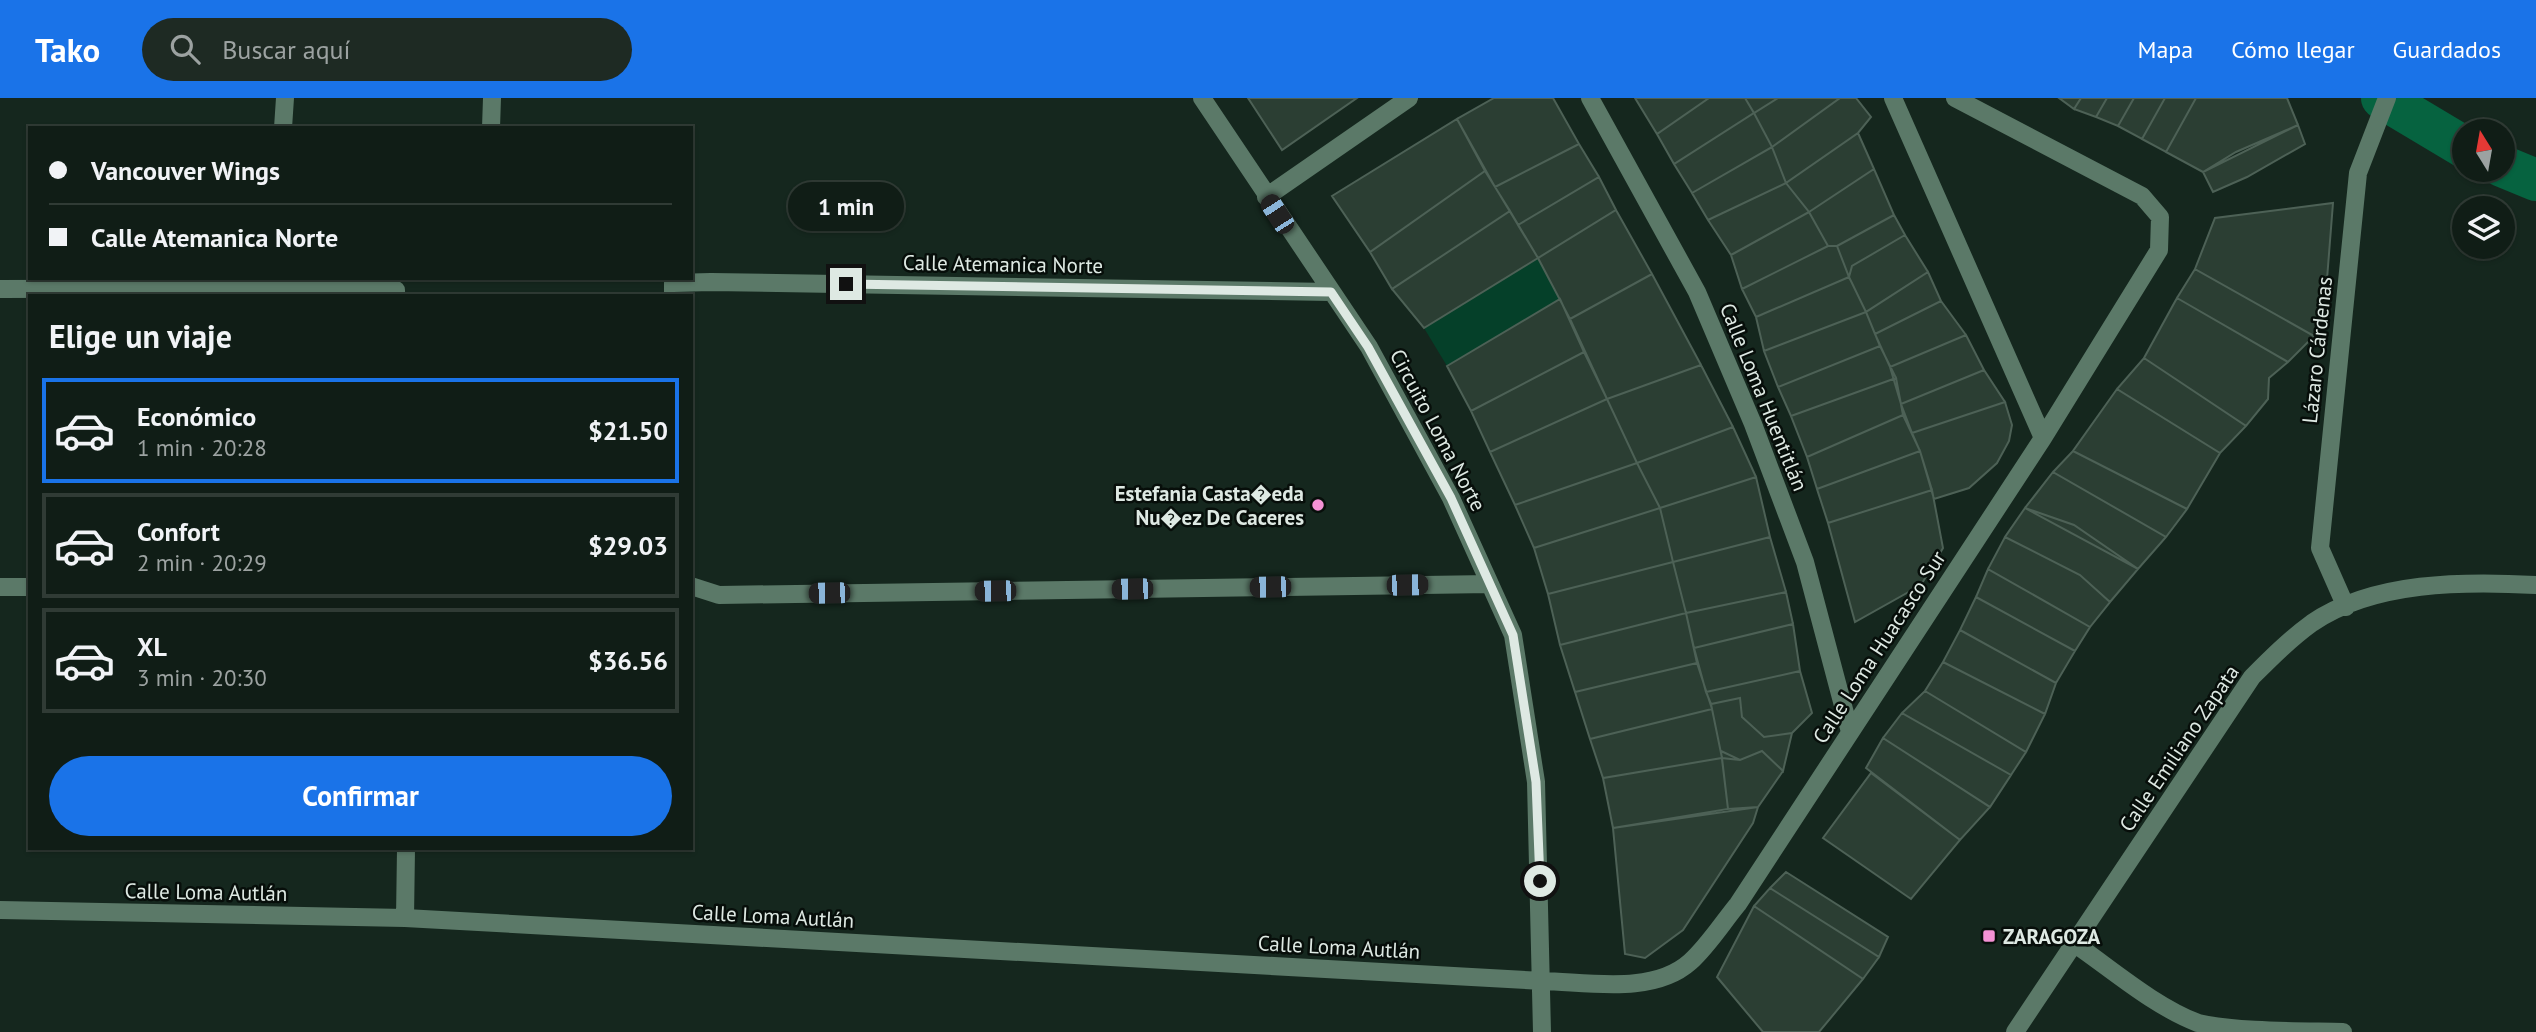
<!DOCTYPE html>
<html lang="es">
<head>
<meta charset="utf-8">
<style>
	:root { --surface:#101d16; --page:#1e2a23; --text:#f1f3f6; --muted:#9ca2a1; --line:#303b35; --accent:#1a73e8 }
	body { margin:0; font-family:"PT Sans",sans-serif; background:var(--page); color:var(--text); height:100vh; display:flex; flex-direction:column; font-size:26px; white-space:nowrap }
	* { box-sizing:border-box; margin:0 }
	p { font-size:23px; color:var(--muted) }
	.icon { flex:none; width:38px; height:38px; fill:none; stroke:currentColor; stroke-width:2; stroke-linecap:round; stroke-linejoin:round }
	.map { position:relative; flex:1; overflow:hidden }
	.panel { position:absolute; left:28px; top:196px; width:665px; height:556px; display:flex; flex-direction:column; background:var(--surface); border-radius:0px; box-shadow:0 2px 5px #0004,0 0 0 2px var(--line) }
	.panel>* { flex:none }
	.hud { position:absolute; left:28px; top:28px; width:665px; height:154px; border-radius:0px; box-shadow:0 2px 5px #0004,0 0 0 2px var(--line); display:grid; align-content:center; height:154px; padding:0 21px; background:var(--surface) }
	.needle { width:46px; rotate:349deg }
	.controls { position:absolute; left:2452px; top:21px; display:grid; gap:14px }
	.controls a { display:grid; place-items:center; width:63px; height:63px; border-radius:50%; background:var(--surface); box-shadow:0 2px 5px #0004,0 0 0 2px var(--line); font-size:35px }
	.end { position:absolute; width:32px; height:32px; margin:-16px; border:9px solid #dee9e3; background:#111; box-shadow:0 0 0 4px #111 }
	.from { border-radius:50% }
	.bubble { position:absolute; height:49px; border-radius:24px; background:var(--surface); box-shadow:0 2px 5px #0004,0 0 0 2px var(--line); font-size:23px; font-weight:800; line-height:49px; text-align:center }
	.car { position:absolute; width:21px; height:42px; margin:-21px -10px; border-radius:9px; box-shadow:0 0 5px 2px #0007; background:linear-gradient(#222 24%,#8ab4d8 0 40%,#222 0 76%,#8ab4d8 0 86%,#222 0) }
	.hud b { display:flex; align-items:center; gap:24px; height:66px; font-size:26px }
	.hud b+b { border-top:2px solid var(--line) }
	.hud i { width:18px; height:18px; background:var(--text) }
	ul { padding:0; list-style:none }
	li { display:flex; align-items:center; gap:21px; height:105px; margin:0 14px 10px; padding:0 7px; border:4px solid var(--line); border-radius:0px }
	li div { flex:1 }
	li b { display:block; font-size:26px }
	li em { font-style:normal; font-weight:800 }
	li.selected { border-color:var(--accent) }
	li>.icon { width:63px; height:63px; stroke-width:1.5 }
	h2 { padding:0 21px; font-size:32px; line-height:84px }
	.primary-button { display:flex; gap:14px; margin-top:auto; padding:14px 21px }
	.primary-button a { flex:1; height:80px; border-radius:42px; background:var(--accent); color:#fff; font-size:28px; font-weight:800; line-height:80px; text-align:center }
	header { display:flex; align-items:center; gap:42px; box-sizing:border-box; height:98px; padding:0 35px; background:var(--accent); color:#fff }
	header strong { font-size:33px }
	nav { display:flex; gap:38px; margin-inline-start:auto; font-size:24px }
	.search { width:490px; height:63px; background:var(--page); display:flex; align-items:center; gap:18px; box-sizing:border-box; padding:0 24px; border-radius:38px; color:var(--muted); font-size:26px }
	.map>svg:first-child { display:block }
	.green { fill:#054029 }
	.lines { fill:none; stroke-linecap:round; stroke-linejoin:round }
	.canal { stroke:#066340; stroke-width:42 }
	.building { fill:#2b3e33; stroke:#4d6156; stroke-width:2 }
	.minor { stroke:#5b7968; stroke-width:18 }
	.route { stroke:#dee9e3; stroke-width:9 }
	.poi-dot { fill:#f491d4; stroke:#070e0a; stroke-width:2.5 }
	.labels { text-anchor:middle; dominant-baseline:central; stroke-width:5; stroke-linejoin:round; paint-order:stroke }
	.street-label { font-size:21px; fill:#dee9e3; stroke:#070e0a }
	.poi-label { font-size:21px; font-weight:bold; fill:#dee9e3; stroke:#070e0a; text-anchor:end }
</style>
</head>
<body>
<header>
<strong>Tako</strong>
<div class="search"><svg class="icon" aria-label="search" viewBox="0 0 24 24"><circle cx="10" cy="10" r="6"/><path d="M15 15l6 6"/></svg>Buscar aquí</div>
<nav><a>Mapa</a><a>Cómo llegar</a><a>Guardados</a></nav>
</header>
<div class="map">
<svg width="2536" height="934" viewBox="0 0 2536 934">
	<rect width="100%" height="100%" fill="#15271e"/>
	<path class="green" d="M1538,160L1560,201L1447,268L1424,230Z"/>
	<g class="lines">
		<path class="canal" d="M2382,0L2464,49
			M2502,68L2536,82"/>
	</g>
	<path class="building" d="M1248,0H1357L1282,52Z
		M1494,0H1553L1579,46L1495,89L1457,21Z
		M1635,0H1709L1657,36Z
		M1709,0H1745L1754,15L1674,66L1657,36Z
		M1745,0H1778L1754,15Z
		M1778,0H1840L1772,49L1754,15Z
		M1840,0H1856L1871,19L1858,35L1786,85L1772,49Z
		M2059,0H2081L2074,11Z
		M2081,0H2107L2096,19L2074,11Z
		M2107,0H2134L2118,28L2096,19Z
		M2134,0H2165L2142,41L2118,28Z
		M2165,0H2196L2166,54L2142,41Z
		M2196,0H2287L2298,27L2236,54L2203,74L2166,54Z
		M1754,15L1772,49L1692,95L1674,66Z
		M1457,21L1485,73L1370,154L1332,98Z
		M2298,27L2305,46L2247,79L2213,94L2203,74Z
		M1858,35L1874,71L1809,114L1786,85Z
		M1579,46L1599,79L1518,127L1495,89Z
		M1772,49L1786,85L1708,122L1692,95Z
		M1874,71L1894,117L1837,148H1828L1809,114Z
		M1485,73L1510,113L1392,191L1370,154Z
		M1599,79L1616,112L1538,160L1518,127Z
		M1786,85L1809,114L1731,157L1708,122Z
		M2333,105L2324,219L2314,238L2195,171L2215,120Z
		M1616,112L1652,176L1570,221L1538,160Z
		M1510,113L1538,160L1424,230L1392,191Z
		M1809,114L1828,148L1742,191L1731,157Z
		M1894,117L1905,137L1852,168L1849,179L1837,148Z
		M1905,137L1928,174L1866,214L1849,179L1852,168Z
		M1828,148H1837L1849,179L1756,219L1742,191Z
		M2195,171L2314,238L2288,264L2177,200Z
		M1928,174L1941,203L1875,236L1866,214Z
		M1652,176L1701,267L1607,301L1570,221Z
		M1849,179L1866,214L1764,253L1756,219Z
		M2177,200L2288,264L2269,280L2268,301L2246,328L2144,260Z
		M1560,201L1584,254L1471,313L1447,268Z
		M1941,203L1966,237L1890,269L1875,236Z
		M1866,214L1880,248L1778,289L1764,253Z
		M1966,237L1984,272L1901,306L1890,269Z
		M1880,248L1896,280L1791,318L1778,289Z
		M1584,254L1607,301L1490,354L1471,313Z
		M2144,260L2246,328L2220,355L2117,291Z
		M1701,267L1733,329L1637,365L1607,301Z
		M1984,272L2005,304L1912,335L1901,306Z
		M1896,280L1903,317L1807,359L1791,318Z
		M2117,291L2220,355L2187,411L2073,353Z
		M1607,301L1637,365L1515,407L1490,354Z
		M2005,304L2012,327L2009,343L1997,365L1969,390L1934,401L1920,353L1912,335Z
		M1903,317L1920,353L1817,391L1807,359Z
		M1733,329L1756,379L1660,410L1637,365Z
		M1920,353L1932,392L1828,425L1817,391Z
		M2073,353L2187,411L2166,439L2053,374Z
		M1637,365L1660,410L1534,450L1515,407Z
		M2053,374L2166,439L2138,471L2025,410Z
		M1756,379L1770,439L1673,464L1660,410Z
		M1932,392L1943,450L1921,487L1855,524L1828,425Z
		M1660,410L1673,464L1548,496L1534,450Z
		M2025,410L2074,427L2138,471L2110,504L2080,477L2005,439Z
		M1770,439L1786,494L1686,515L1673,464Z
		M2005,439L2080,477L2110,504L2090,529L1988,471Z
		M1673,464L1686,515L1560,547L1548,496Z
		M1988,471L2090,529L2075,553L1976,499Z
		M1786,494L1793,526L1694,550L1686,515Z
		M1976,499L2075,553L2056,585L1960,532Z
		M1686,515L1697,565L1575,594L1560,547Z
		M1793,526L1800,573L1706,594L1694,550Z
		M1960,532L2056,585L2045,616L1943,564Z
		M1943,564L2045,616L2026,654L1925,593Z
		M1697,565L1712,611L1590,641L1575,594Z
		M1800,573L1812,615L1792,635L1764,639L1742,619L1740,600L1711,606L1706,594Z
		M1925,593L2026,654L2011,677L1902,615Z
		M1740,600L1742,619L1764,639L1792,635L1783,673L1762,653L1740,662L1722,660L1711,606Z
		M1712,611L1722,660L1603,680L1590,641Z
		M1902,615L2011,677L1990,709L1883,640Z
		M1883,640L1990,709L1960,742L1866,670Z
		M1721,653L1740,662L1762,653L1783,673L1758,709L1728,711Z
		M1722,660L1728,711L1613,730L1603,680Z
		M1871,675L1960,742L1911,801L1823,740Z
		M1758,709L1753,725L1683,832L1645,860L1625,856L1613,730Z
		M1786,774L1888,839L1879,859L1770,790Z
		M1770,790L1879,859L1863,881L1754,808Z
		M1754,808L1863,881L1819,934H1763L1717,879Z"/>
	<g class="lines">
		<path class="minor" d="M1202,0L1369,249L1451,400L1513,537L1536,684L1542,934
			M1590,0L1697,194L1753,326L1805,464L1850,634
			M1893,0L2043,340
			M283,30L285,0
			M491,30L492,0
			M1266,99L1409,0
			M0,191L357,190L396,192V198
			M673,198V185L711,184L1331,194
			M691,488L719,497L1490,486
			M0,489H30
			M2346,509L2320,450L2358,75L2387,0
			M0,812L405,820L1543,883C1588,884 1653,897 1690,864C1708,848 1723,824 1738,806L2043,340L2159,152L2160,119L2142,98L1955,0
			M405,820L406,751
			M2075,846C2114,873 2154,908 2198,925C2236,934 2301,933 2343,934
			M2015,934L2252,579C2271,560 2290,541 2312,525C2373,483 2465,483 2536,487"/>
	</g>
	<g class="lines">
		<path class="route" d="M846,186L1331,194L1368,249L1451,400L1513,537L1536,684L1540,783"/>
	</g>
	<g class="poi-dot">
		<circle cx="1318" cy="407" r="7"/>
		<rect x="1982" y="831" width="14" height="14" rx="3.5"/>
	</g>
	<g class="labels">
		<g class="street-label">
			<text transform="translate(1003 166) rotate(1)">Calle Atemanica Norte</text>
			<text transform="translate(2317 252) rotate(-84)">Lázaro Cárdenas</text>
			<text transform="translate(1764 299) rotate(68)">Calle Loma Huentitlán</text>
			<text transform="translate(1438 332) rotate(62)">Circuito Loma Norte</text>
			<text transform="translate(1879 549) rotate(-57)">Calle Loma Huacasco Sur</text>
			<text transform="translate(2179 650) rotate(-56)">Calle Emiliano Zapata</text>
			<text transform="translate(206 794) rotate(1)">Calle Loma Autlán</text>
			<text transform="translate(773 818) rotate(3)">Calle Loma Autlán</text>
			<text transform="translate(1339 849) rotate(3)">Calle Loma Autlán</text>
		</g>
		<g class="poi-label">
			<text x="1304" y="395">Estefania Casta�eda<tspan x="1304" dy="24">Nu�ez De Caceres</tspan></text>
			<text x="2003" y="838" text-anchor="start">ZARAGOZA</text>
		</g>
	</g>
</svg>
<div class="controls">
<a><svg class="needle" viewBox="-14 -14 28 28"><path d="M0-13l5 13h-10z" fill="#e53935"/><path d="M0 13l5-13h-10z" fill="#9ca2a1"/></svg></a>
<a><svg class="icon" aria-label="layers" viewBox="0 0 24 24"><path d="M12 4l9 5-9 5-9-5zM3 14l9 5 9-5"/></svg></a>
</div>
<i class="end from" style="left:1540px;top:783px"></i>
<i class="end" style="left:846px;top:186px"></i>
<div class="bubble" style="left:788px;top:84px;width:116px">1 min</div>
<i class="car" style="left:1277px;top:116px;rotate:327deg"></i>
<i class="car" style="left:1407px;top:487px;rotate:89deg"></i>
<i class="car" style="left:1270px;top:489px;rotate:269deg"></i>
<i class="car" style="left:1132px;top:491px;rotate:269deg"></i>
<i class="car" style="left:995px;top:493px;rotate:269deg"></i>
<i class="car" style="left:829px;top:495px;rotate:269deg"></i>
<div class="hud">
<b><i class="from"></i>Vancouver Wings</b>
<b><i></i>Calle Atemanica Norte</b>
</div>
<section class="panel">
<h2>Elige un viaje</h2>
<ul>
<li class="selected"><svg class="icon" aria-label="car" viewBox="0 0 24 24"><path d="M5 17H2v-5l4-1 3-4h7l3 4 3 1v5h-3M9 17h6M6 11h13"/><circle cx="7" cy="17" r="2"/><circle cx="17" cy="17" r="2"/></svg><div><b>Económico</b><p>1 min · 20:28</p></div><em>$21.50</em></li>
<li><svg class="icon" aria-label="car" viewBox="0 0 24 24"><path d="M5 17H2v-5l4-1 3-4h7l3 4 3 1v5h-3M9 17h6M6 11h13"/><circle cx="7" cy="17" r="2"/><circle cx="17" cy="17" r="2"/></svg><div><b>Confort</b><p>2 min · 20:29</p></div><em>$29.03</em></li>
<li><svg class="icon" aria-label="car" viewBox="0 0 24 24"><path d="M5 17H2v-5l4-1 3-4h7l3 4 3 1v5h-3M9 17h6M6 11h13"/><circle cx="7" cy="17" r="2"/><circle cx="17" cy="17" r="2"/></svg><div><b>XL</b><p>3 min · 20:30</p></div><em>$36.56</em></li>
</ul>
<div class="primary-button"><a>Confirmar</a></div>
</section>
</div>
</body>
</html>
